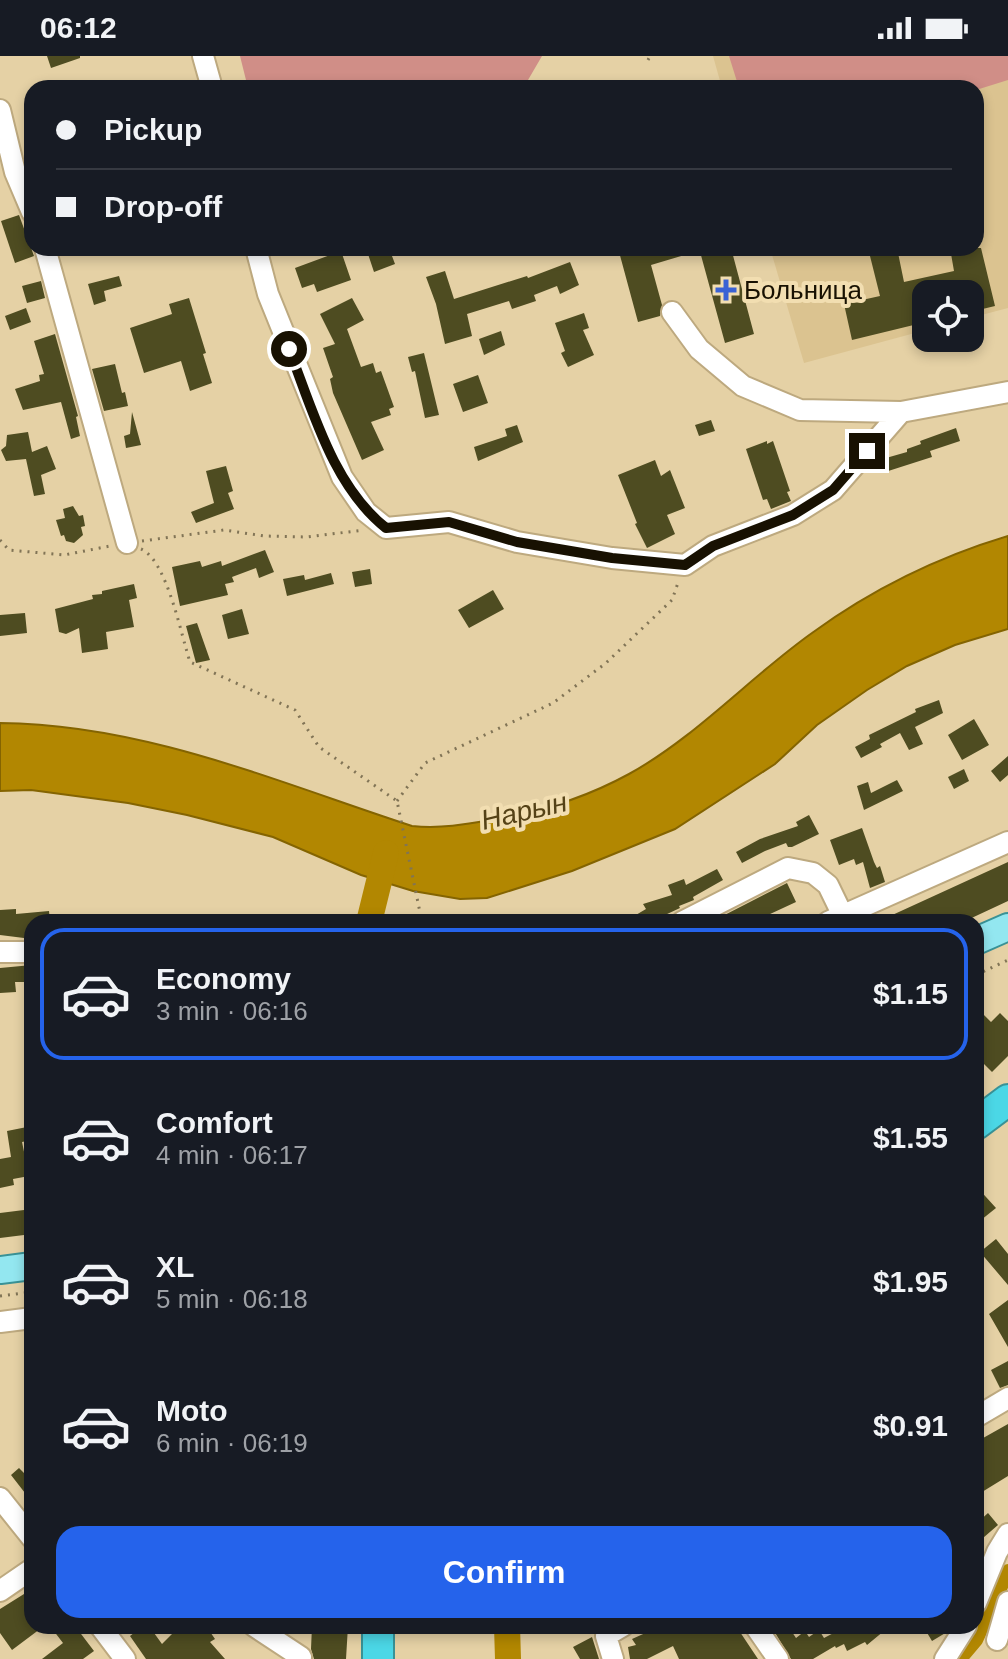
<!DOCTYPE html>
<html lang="en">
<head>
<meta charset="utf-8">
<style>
	:root { --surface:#171b24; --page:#242831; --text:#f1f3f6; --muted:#9ea1a6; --line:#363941; --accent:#2563eb }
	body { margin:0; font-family:Arial,sans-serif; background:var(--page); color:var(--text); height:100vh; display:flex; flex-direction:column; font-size:30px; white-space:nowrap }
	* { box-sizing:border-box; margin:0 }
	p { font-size:26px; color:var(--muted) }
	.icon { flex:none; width:44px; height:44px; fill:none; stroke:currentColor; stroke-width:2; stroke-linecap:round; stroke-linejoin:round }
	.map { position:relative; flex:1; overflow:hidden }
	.details { position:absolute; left:24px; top:858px; width:960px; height:720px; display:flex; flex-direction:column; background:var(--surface); border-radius:24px; box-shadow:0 4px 12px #0003 }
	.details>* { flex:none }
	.guide { position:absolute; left:24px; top:24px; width:960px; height:176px; border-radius:24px; box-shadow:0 4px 12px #0003; display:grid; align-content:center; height:176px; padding:0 32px; background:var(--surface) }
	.buttons { position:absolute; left:912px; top:224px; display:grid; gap:16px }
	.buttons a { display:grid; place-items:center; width:72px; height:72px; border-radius:16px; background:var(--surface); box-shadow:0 4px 12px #0003; font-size:40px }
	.end { position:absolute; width:36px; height:36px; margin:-18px; border:10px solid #181102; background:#fff; box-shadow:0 0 0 4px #fff }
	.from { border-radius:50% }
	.guide b { display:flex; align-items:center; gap:28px; height:76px; font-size:30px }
	.guide b+b { border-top:2px solid var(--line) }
	.guide i { width:20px; height:20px; background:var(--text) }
	ul { padding:14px 0 0; list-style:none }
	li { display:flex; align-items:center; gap:24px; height:132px; margin:0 16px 12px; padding:0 16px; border:4px solid transparent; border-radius:24px }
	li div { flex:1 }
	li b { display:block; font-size:30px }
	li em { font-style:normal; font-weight:800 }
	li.selected { border-color:var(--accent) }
	li>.icon { width:72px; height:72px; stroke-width:1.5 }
	.primary-button { display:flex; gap:16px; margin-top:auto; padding:16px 32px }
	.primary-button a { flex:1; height:92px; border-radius:24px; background:var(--accent); color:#fff; font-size:32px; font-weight:800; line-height:92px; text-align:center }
	.status { display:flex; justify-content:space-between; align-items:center; height:56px; padding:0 40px; background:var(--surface); direction:ltr }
	.status svg { height:22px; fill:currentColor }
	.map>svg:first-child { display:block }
	.built { fill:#dbc390 }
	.green { fill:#d08e87 }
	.water { fill:#b28701; stroke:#846401; stroke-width:2 }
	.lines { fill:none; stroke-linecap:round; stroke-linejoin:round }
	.canal { stroke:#b28701; stroke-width:14 }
	.river { stroke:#b28701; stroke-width:26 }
	.building { fill:#4e4c21 }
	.minor-casing { stroke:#bda97f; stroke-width:24 }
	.major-casing { stroke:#399296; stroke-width:30 }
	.highway-casing { stroke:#399296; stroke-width:34 }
	.path { stroke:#817456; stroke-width:3; stroke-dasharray:2 6; stroke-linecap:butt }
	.minor { stroke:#fff; stroke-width:20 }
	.major { stroke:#93e7f0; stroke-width:26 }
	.highway { stroke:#4bd7e6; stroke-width:30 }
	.route { stroke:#181102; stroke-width:10 }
	.poi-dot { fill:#3b63d4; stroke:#f2deb1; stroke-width:3 }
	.labels { text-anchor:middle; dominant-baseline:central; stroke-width:8; stroke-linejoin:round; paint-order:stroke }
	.poi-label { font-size:26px; fill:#181102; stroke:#f2deb1; text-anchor:start }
	.water-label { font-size:28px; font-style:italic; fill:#554217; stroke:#f2deb1 }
</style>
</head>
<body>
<div class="status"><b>06:12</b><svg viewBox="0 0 49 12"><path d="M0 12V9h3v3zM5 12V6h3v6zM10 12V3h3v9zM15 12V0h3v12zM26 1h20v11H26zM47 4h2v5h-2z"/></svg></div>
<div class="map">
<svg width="1008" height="1603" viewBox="0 0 1008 1603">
	<rect width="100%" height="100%" fill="#e5d1a5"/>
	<path class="built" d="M713,0H1008V252L970,262V238H926V274L804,307L770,192H976V32H722Z"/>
	<path class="green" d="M240,0H542L528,24L510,32H248Z
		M729,0H1008V24L976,34L739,32Z"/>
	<path class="water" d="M1008,480V573L955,589L907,610L867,634L817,669L775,708L675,773L572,815L487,842L460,843L413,835L361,819L273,781L187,759L128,747L31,734L0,735V667C144,668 277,726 412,770C442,773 468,768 497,763C543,755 587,741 629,718C696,681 750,621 812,577C871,534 938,501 1008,480Z"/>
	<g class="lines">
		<path class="canal" d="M960,1603L976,1584L1008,1515"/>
		<path class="river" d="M369,866L386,797
			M507,1570L508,1603"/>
	</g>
	<path class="building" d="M47,0H80V2L51,12Z
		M19,159L34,200L15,207L1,165Z
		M366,192H389L395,208L374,216Z
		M618,192H698V195L651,209L662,249L660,260L638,266Z
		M699,192H731L754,278L725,287Z
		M868,192H897L904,226L954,215L950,192H981L995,250L970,256V238H926V266L852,284L844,248L880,240Z
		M341,195L351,224L317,236L314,228L302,232L295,212Z
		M570,206L579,229L560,238L557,230L534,239L536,245L512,253L509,245L467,258L472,280L445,288L436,248L426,221L445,215L454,243L527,220L528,222Z
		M119,220L122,230L104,235L106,245L94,249L88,228Z
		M41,225L45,242L27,247L22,230Z
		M189,242L206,297L203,298L212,327L190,335L181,305L144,317L130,272L172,258L169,248Z
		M352,242L364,264L347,273L361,311L373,307L376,317L381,315L394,351L389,353L391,359L371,366L384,394L362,404L333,337L330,323L333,321L323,292L335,288L320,258Z
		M26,252L31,266L10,274L5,260Z
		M584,257L589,272L583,274L594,299L568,311L561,297L565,295L555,267Z
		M501,275L505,289L484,299L479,283Z
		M55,278L78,360L76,361L80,380L71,383L61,346L23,354L15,333L40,325L39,319L44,318L34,285Z
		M424,297L439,359L425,362L415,315L412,316L408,301Z
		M115,308L122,337L125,336L128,350L104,355L92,313Z
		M478,319L488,347L463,356L453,328Z
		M132,356L141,389L126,392L124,380L130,378Z
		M711,364L715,375L699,380L695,369Z
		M517,369L523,386L478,405L474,391L507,380L505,373Z
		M956,372L960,385L930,395L932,401L882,417L879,404L907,396V393L921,388L920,385Z
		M28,376L32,396L47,390L56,413L41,419L45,438L34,440L26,403L6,405L1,394L6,390L7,379Z
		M767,385V388L773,385L790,435L787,436L791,445L771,453L767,443L763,444L746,393Z
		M655,404L661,420L670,414L685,452L667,459L675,478L647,492L635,468L637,467L618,419Z
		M226,410L233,435L228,437L234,453L196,467L191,456L214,447L206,415Z
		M73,450L79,460L83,459L85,470L81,471L83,479L74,487L66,485L64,479L61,480L56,464L65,462L63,453Z
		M265,494L274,516L259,522L256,512L232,521L234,526L225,528L228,539L180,550L172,511L200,505L202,511L221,505L222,510Z
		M370,513L372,528L355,531L352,516Z
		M331,517L334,528L287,540L283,523L304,519L305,524Z
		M134,528L137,542L129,544L134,571L106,576L108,593L82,597L79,572L66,578L59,576L55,553L93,543L92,539L102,538V535Z
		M493,534L504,553L469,572L458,554Z
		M242,553L249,578L228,583L222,559Z
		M25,557L27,577L0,580V559Z
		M197,567L210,604L196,607L186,570Z
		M939,644L943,657L915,671L923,688L909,694L900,677L880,688L882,691L861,702L855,691L870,683L869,679L916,656L915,653Z
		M974,663L989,689L962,704L948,679Z
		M1008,700V719L1000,726L991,715Z
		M964,713L969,725L954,733L948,721Z
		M897,724L903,735L864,754L857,730L868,726L871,737Z
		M809,759L819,778L792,791H788L786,787L765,795L742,807L736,796L760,783L798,770L796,766Z
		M862,772L874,806L877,812L880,810L885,826L870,832L863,806L856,809L854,803L839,809L830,784Z
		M1008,806V845L963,866H877Z
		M717,813L723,824L693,841L694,844L679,850L680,852L650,866H624L646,853L643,848L672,839L668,829L684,823L686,829Z
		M787,827L796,846L753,866H711Z
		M16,853V858L49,855L50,866H32V883L0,879V854Z
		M32,909V926H15L16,936L0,937V912Z
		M976,951L991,966L1000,957L1008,965V1000L992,1016L976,1000Z
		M32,1070V1084L22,1086L29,1120L13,1123L14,1129L0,1132V1103L11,1101L7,1075Z
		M976,1130L996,1152L976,1168Z
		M32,1153V1178L0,1182V1157Z
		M996,1183L1008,1198V1229L980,1196Z
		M1008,1244V1291L989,1258Z
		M1008,1305V1329L1000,1332L991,1314Z
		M1008,1368V1420L982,1436L976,1426V1386Z
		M32,1411V1431L25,1437L11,1419L19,1412L24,1417Z
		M988,1457L998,1469L976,1488V1468Z
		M32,1533V1570H44L12,1594L0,1577V1553Z
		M50,1570H75L94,1595L83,1603H42L63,1587Z
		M143,1570H149L162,1588L180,1570H206L215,1583L210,1586L225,1603H146L130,1580Z
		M312,1570H348L346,1603H314L311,1593Z
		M661,1570H736L758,1603H679L673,1590L647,1603H630L628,1591L636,1589L632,1583Z
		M771,1570H788L796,1582L805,1575L809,1581L819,1574L824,1582L847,1570H853L856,1575L864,1570H890L867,1589L865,1586L847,1595L844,1588L836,1592L835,1590L813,1603H791Z
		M923,1570H951L947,1576L932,1585Z
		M592,1581L599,1603H580L573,1591Z"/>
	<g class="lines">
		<g class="minor-casing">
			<path id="minor" d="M203,0L212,32
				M0,54L15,116L32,156
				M45,192L127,487
				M256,192L268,238L342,421L366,456L386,472L449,466L517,486L612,502L685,509L713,490L793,459L833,434L901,356
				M672,256L699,293L743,330L800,354L901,356L1008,336
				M682,866L788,812L813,817L828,829L843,860
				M828,866L1008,786
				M0,896H32
				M0,1266L32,1262
				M976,1361L1008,1342
				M0,1442L32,1482
				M0,1535L32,1513
				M976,1547L997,1496L1008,1478
				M100,1570L125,1603
				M254,1570L301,1601
				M755,1570L778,1603
				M997,1584L1008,1546
				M613,1603L606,1580L623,1570
				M945,1603L966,1570"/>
		</g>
		<g class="major-casing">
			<path id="major" d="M976,885L1008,871
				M0,1214L32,1210"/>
		</g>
		<g class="highway-casing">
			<path id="highway" d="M976,1068L1008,1044
				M378,1603V1570"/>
		</g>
		<path class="path" d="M648,4L650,0
			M0,484L9,494L64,499L110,490
			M142,485L224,474L264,480L307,481L364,474
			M141,493C167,504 181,579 190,606L295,654L319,691L397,745L422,866
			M397,745L425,707L553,647L606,607L672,544L679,524
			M976,919L1008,904
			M0,1240L32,1236"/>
		<use href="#minor" class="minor"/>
		<use href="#major" class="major"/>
		<use href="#highway" class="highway"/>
	</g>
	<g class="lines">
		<path class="route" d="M289,293C313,355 333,430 386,472L449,466L517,486L612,502L685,509L713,490L793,459L833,434L867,395"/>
	</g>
	<path class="poi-dot" d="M722 222h8v8h8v8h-8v8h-8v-8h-8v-8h8z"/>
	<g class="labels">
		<g class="poi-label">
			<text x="744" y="234">Больница</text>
		</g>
		<g class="water-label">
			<text transform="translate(524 755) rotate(-13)">Нарын</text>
		</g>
	</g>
</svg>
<div class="buttons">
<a><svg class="icon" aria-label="locate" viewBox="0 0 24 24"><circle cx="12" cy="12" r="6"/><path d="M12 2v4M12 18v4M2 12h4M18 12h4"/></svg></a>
</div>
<i class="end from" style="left:289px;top:293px"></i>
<i class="end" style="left:867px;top:395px"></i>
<div class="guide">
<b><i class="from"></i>Pickup</b>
<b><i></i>Drop-off</b>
</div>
<section class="details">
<ul>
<li class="selected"><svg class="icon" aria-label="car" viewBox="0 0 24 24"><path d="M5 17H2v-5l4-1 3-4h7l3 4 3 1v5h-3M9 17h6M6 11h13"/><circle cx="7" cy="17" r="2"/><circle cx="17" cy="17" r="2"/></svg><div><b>Economy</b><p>3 min · 06:16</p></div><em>$1.15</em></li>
<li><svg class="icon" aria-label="car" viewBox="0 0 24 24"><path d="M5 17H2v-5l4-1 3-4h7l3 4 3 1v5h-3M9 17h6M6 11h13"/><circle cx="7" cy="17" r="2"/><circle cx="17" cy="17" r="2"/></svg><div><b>Comfort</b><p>4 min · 06:17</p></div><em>$1.55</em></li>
<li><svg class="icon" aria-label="car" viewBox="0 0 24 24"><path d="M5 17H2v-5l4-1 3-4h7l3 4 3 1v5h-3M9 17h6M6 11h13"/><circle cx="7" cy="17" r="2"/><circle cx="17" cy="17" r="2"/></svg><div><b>XL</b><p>5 min · 06:18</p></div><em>$1.95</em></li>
<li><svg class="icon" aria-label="car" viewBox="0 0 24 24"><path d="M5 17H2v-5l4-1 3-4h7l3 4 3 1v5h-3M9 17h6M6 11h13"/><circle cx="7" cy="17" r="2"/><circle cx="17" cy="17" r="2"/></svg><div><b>Moto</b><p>6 min · 06:19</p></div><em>$0.91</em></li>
</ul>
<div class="primary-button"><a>Confirm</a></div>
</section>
</div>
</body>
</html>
